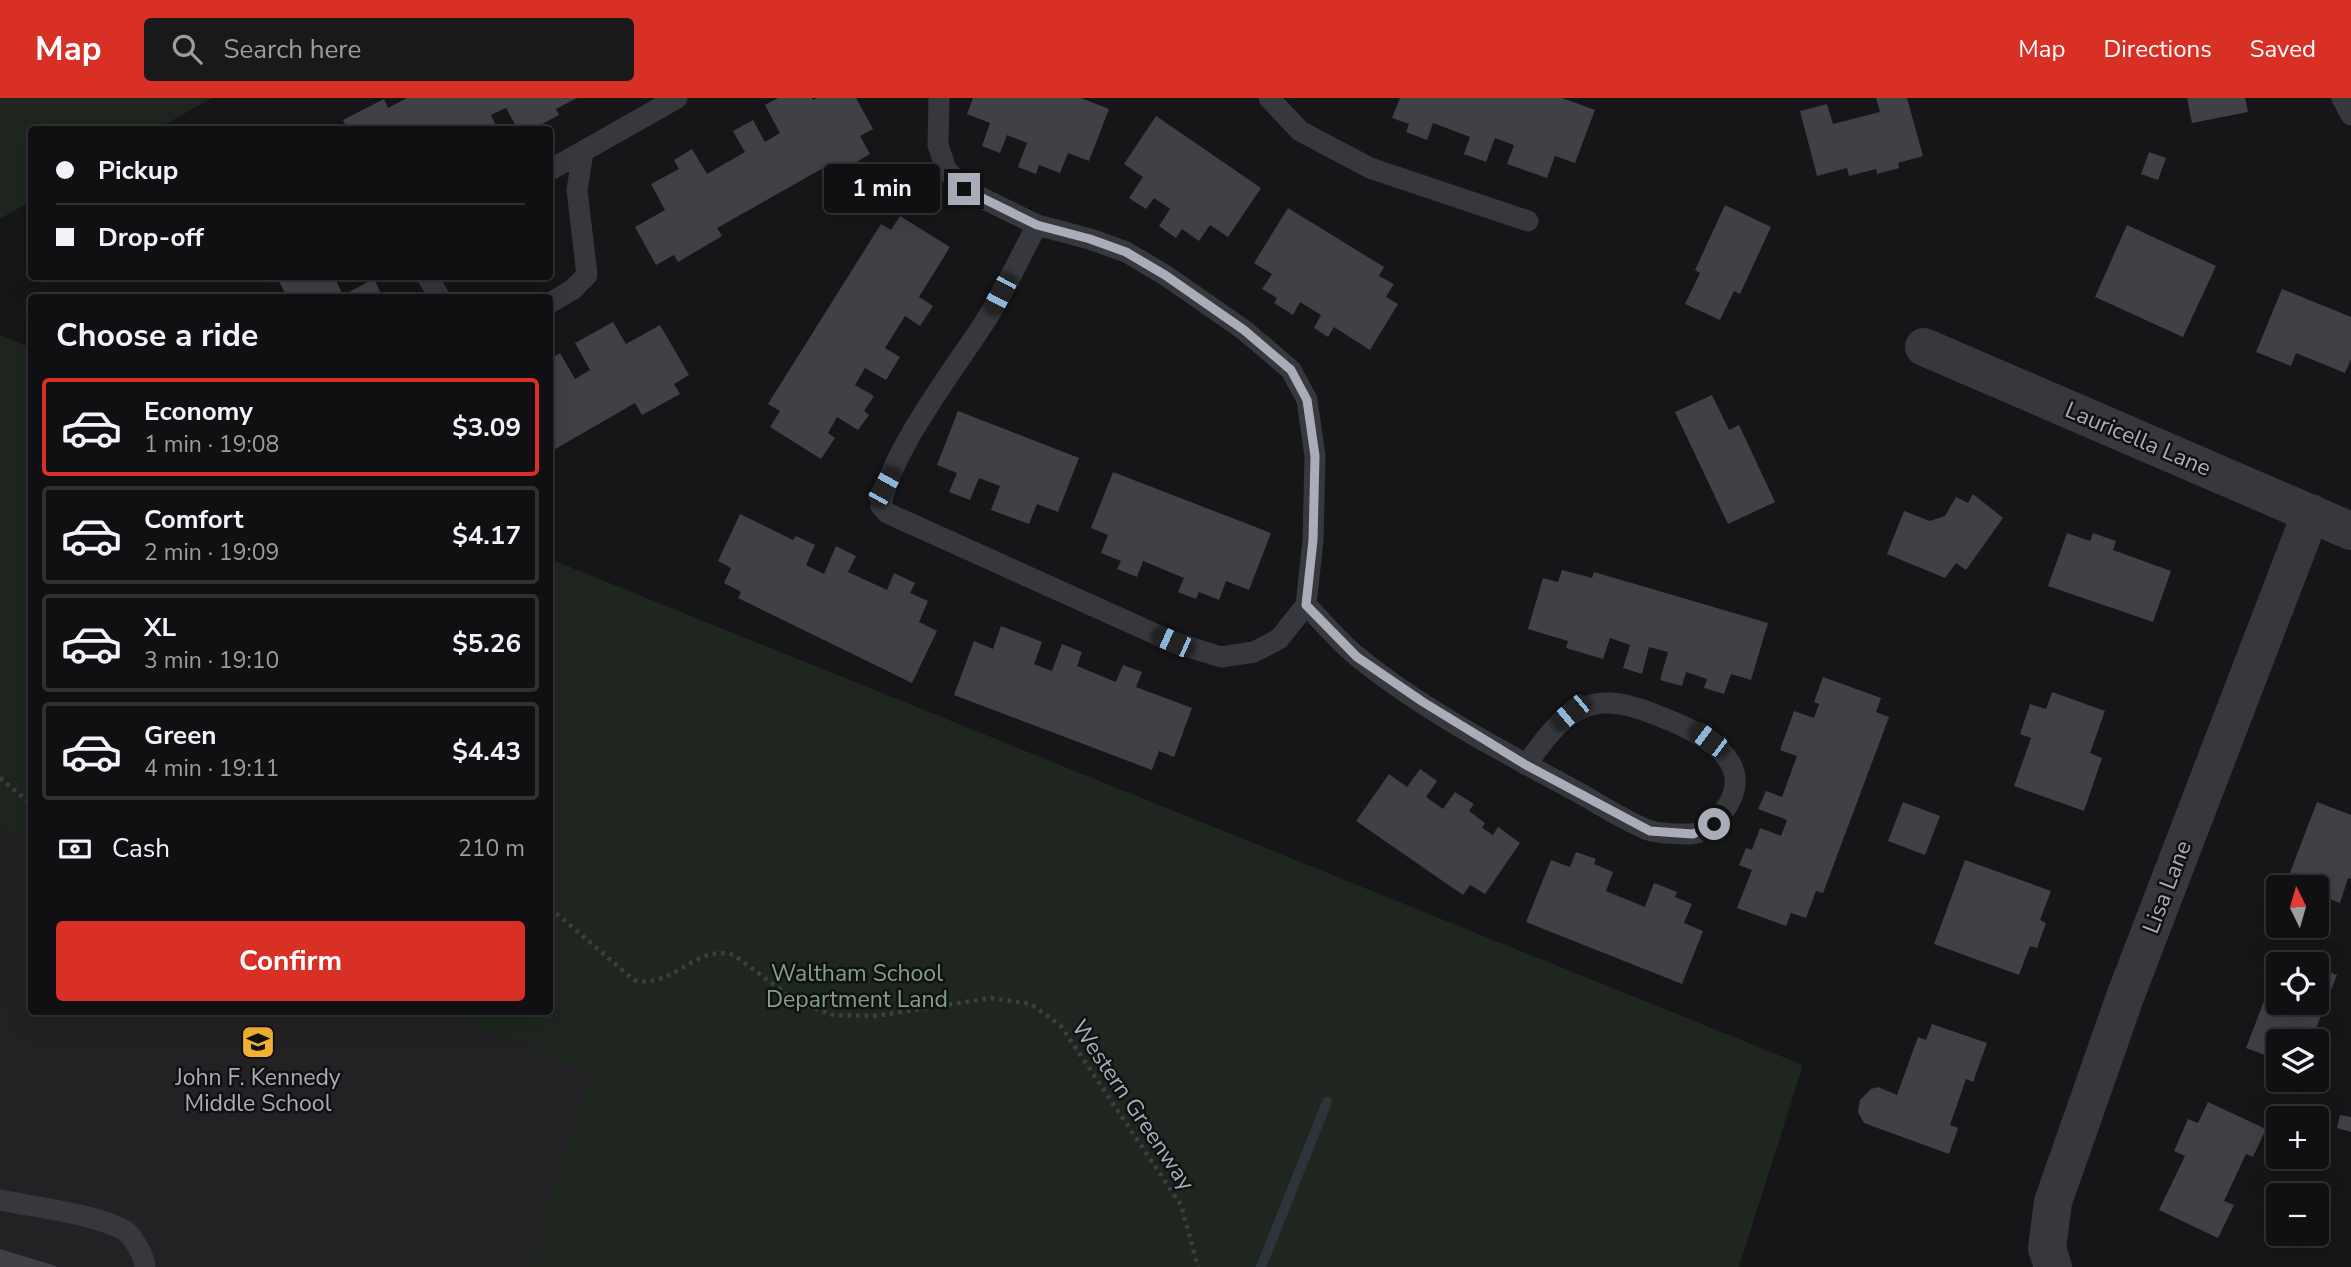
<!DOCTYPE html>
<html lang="en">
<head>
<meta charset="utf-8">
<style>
	:root { --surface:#101012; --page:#19191b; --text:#f1f3f6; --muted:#9c9d9f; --line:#303032; --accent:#d93025 }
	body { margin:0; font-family:"Nunito Sans",sans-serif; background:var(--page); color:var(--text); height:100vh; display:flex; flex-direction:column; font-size:26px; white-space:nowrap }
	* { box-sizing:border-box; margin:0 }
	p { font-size:23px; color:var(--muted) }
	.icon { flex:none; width:38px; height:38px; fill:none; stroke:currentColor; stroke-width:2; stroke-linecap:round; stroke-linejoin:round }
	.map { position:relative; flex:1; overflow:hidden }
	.drawer { position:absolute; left:28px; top:196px; width:525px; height:721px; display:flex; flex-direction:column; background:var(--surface); border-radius:7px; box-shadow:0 7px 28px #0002,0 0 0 2px var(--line) }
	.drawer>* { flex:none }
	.banner { position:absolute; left:28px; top:28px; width:525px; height:154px; border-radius:7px; box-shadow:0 7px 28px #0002,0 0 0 2px var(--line); display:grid; align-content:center; height:154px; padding:0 28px; background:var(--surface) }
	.needle { width:46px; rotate:355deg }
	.fabs { position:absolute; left:2266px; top:777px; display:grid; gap:14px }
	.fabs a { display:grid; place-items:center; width:63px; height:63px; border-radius:7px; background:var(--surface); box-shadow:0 7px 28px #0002,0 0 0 2px var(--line); font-size:35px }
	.end { position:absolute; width:32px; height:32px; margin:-16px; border:9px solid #a8adb8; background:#111; box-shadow:0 0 0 4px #111 }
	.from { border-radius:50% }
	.bubble { position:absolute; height:49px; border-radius:7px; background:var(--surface); box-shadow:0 7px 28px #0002,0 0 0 2px var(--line); font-size:23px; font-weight:700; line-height:49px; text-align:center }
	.car { position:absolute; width:21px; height:42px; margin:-21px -10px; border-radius:9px; box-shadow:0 0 5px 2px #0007; background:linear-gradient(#222 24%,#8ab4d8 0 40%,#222 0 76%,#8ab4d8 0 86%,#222 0) }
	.banner b { display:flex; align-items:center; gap:24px; height:66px; font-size:26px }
	.banner b+b { border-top:2px solid var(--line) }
	.banner i { width:18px; height:18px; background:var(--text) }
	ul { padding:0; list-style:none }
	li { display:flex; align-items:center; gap:21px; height:98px; margin:0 14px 10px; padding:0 14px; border:4px solid var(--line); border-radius:7px }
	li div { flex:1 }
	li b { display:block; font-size:26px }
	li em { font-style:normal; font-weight:700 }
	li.active { border-color:var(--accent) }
	li>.icon { width:63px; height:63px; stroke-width:1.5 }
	h2 { padding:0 28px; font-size:32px; line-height:84px }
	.pay { display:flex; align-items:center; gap:18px; height:77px; padding:0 28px; font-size:26px }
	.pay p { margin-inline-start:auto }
	.primary-button { display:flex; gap:14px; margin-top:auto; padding:14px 28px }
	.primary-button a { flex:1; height:80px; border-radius:7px; background:var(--accent); color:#fff; font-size:28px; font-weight:700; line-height:80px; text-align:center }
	header { display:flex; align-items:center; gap:42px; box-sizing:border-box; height:98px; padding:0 35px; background:var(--accent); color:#fff }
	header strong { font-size:33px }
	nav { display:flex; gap:38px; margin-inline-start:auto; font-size:24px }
	.search { width:490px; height:63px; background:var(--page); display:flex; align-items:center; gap:18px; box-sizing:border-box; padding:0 24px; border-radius:7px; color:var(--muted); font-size:26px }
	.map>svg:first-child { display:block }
	.built { fill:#222225 }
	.green { fill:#1e261f }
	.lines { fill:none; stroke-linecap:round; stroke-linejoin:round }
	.stream { stroke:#2c353c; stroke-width:10 }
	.building { fill:#404145 }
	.path { stroke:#3d3f44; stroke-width:4.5; stroke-dasharray:3.5 5; stroke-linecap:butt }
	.service { stroke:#37383d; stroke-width:21 }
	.minor { stroke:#37383d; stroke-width:38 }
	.route { stroke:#a8adb8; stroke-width:9 }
	.labels { text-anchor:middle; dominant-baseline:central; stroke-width:5; stroke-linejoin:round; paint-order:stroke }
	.street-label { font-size:23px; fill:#a8adb8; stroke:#111113 }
	.park-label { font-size:23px; fill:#7fa381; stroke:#111113 }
	.poi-label { font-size:23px; fill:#a8adb8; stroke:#111113 }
</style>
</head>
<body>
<header>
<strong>Map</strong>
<div class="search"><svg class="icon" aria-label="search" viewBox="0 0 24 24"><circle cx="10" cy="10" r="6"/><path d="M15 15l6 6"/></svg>Search here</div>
<nav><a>Map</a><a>Directions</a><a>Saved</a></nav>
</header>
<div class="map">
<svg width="2351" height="1169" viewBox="0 0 2351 1169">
	<rect width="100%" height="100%" fill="#161618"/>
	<path class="built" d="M0,729L31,742L32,914H443L590,975L530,1169H0Z"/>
	<path class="green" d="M0,0H212L157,31L32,32L31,103L0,121Z
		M0,237L31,250V742L0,729Z
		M550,461L1803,967L1739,1169H530L590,975L443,914H550Z"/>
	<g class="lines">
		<path class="stream" d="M1261,1169L1327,1004"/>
	</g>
	<path class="building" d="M407,0H577L556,11L559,17L531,32H524L521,26L516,28L506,10L491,17L498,32H471L469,28L462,32H348L343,22L384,1L388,10Z
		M778,0H812L813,2L817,0H856L873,31L860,38L870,56L831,79L825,69L717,130L722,138L678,164L674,157L656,167L635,129L665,112L651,86L679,71L674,62L692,51L707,76L745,54L733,33L753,22L765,44L780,35L765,7Z
		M973,0H1081L1109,11L1089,63L1068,55L1060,75L1039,67L1036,76L1018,69L1027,45L1007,37L1000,55L982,48L990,25L967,16Z
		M1400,0H1562L1595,12L1575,65L1555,58L1547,80L1507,66L1514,47L1495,40L1486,64L1464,56L1470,39L1433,25L1427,42L1406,34L1409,26L1392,20Z
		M1876,0H1907L1923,58L1898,65L1899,70L1877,76L1876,71L1849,78L1847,70L1817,78L1800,13L1827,6L1833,26L1880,14Z
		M2187,0H2245L2248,14L2192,25Z
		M1156,18L1261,90L1228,139L1210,127L1199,143L1182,131L1176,140L1159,128L1170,111L1154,100L1146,111L1129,100L1143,79L1124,66Z
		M2149,54L2166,60L2158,82L2141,76Z
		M1725,107L1771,129L1740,196L1734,193L1720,222L1685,206L1700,175L1695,172Z
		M1288,110L1384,169L1379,178L1394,186L1386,199L1398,206L1370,252L1334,229L1328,239L1314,230L1321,217L1300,204L1293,217L1274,205L1277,200L1262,191L1272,176L1254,165Z
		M900,118L950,149L919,199L933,208L920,228L905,218L885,250L900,259L886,282L865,270L855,287L874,298L864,313L869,317L858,332L837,319L828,335L835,340L821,361L770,329L780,313L768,306L881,126L891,132Z
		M2127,127L2216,168L2183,239L2095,199Z
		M268,178H334L343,197L374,181L383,200H287L278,181L271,185Z
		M2282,191L2351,219V261L2345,275L2296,255L2291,268L2256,254Z
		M613,224L626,246L660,227L689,277L674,286L680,296L642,317L635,305L550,354V296L555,293L550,284V261L560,255L575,281L590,272L575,245Z
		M1712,297L1729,332L1739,327L1775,404L1728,426L1675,314Z
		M958,313L1079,360L1058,414L1037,406L1029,426L991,412L1000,388L979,380L970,402L949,394L957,375L937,367Z
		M1113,374L1271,435L1249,492L1226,483L1219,502L1199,494L1196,501L1178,494L1184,480L1143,463L1137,479L1117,471L1121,463L1101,455L1108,437L1091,430Z
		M1973,396L2003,420L1966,472L1956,465L1945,480L1887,456L1904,413L1930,423L1945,418L1956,399L1968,405Z
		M740,416L793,442L796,438L815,447L806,467L824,476L836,448L856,458L848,474L887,492L894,475L915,485L910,495L928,503L919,524L937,533L912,585L738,500L741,494L724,485L731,470L718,463Z
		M2067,435L2090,443L2093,435L2116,443L2113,452L2171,473L2153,524L2048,488Z
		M1562,472L1592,480L1594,474L1768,525L1751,582L1731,576L1724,596L1704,590L1707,581L1686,574L1682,588L1660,582L1668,554L1649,549L1642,576L1623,570L1630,547L1610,540L1603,561L1566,550L1568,543L1528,531L1543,480L1558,484Z
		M1001,528L1042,544L1034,566L1052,573L1062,546L1082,554L1077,568L1116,584L1123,567L1142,574L1136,589L1192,610L1174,659L1159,653L1152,672L954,597L974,543L993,551Z
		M1823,579L1881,600L1876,614L1889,619L1823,795L1816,793L1806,820L1791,815L1786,828L1737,810L1752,772L1739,767L1746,750L1752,752L1760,730L1781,738L1787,722L1758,711L1766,693L1782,699L1797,658L1780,652L1794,613L1814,620L1819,606L1814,604Z
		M2052,594L2105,613L2090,655L2102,660L2084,713L2014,688L2031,640L2020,636L2030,606L2046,611Z
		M1420,671L1437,683L1426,699L1443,711L1455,694L1474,706L1469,713L1485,725L1482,730L1493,737L1498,729L1520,745L1485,796L1470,787L1463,797L1356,723L1389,676L1407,689Z
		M1903,704L1940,718L1925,757L1888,743Z
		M2317,704L2351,717V781L2348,780L2340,805L2317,796V789H2299L2286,785Z
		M1576,754L1596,761L1594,766L1613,774L1606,793L1645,809L1654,785L1677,794L1675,799L1692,806L1684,825L1703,833L1682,886L1526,824L1551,762L1570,769Z
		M1965,762L2051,793L2040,822L2046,825L2037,850L2030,848L2019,877L1934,846Z
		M2317,869L2337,877L2311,943H2278V962L2246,950L2269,890L2278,893V905H2317Z
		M1932,926L1987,945L1973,984L1966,981L1950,1027L1958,1030L1949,1056L1864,1025L1858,1014L1860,1002L1871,991L1878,989L1897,997L1918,939L1926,942Z
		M2208,1004L2266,1031L2253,1059L2246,1056L2224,1103L2234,1107L2218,1140L2159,1112L2185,1058L2174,1053L2188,1021L2198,1025Z
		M2340,1017L2351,1019V1034L2337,1030Z
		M0,1151L56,1168V1169H0Z"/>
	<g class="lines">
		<path class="path" d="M0,680L32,707
			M550,810L634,882C672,892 696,845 734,857L797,904L833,917L875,918L991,900L1031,906L1061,928L1181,1107L1198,1169"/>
		<path class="service" d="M939,0L938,47L946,71L964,91L1037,127L1090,141L1126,154L1165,177L1244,232L1291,272L1307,302L1315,358L1313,442L1306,507C1323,524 1339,544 1358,559C1420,610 1503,654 1574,692C1598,705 1623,722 1648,732C1659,736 1679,736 1690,736C1705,735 1716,724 1724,713C1763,659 1691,630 1651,615C1586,589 1562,616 1526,667
			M1269,0L1300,33L1370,70L1528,123
			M2342,0L2351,17
			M550,72L677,0
			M1037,127C1020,159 1005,192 986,222C955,270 890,354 881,408L887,415L1173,544L1221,559L1254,554L1279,541L1306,507
			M427,178L440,200
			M550,205L572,192L587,177L577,92L583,54
			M0,1102C34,1109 95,1116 124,1132C132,1137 145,1159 145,1169"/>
		<path class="minor" d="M1924,249L2351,433
			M2053,1169L2047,1150L2053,1104L2125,899L2311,415"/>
	</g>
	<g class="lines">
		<path class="route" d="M964,91L1037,127L1090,141L1126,154L1165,177L1244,232L1291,272L1307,302L1315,358L1313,442L1306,507L1357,559L1423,604L1526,667L1650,733L1693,736L1714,726"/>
	</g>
	<defs>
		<g id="school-square" transform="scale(1.75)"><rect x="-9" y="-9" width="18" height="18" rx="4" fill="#f2b134" stroke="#111113"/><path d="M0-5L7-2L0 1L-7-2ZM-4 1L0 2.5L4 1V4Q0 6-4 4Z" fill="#111"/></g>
	</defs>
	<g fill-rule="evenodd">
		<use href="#school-square" x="258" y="944"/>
	</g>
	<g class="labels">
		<g class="street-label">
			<text transform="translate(2138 341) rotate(23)">Lauricella Lane</text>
			<text transform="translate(2167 789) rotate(-69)">Lisa Lane</text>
			<text transform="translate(1133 1007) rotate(56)">Western Greenway</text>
		</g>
		<g class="park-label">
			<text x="857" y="875">Waltham School<tspan x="857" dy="26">Department Land</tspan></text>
		</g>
		<g class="poi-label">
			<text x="258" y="979">John F. Kennedy<tspan x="258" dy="26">Middle School</tspan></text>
		</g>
	</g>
</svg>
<div class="fabs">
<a><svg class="needle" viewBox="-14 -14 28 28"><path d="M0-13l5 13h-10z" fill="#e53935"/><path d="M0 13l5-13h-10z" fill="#9c9d9f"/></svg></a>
<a><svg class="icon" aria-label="locate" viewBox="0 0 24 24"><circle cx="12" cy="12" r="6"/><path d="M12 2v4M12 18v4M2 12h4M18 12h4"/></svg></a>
<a><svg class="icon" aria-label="layers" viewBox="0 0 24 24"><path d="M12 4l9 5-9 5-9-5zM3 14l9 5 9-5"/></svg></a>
<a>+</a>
<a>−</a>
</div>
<i class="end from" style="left:1714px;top:726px"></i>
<i class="end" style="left:964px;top:91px"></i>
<div class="bubble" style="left:824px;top:66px;width:116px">1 min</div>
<i class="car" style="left:1000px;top:196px;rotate:208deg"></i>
<i class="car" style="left:884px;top:389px;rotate:29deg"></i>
<i class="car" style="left:1173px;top:544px;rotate:294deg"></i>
<i class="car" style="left:1571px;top:614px;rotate:230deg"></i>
<i class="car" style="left:1709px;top:642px;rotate:307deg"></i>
<div class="banner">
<b><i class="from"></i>Pickup</b>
<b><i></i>Drop-off</b>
</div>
<section class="drawer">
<h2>Choose a ride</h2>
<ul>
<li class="active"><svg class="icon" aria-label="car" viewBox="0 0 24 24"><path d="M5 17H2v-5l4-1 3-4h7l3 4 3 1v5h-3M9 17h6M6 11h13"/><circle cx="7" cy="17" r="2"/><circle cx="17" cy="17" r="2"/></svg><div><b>Economy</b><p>1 min · 19:08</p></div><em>$3.09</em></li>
<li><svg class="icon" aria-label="car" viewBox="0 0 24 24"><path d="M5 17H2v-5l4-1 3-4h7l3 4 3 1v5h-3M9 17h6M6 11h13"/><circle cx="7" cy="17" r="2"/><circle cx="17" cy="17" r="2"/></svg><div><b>Comfort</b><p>2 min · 19:09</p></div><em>$4.17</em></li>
<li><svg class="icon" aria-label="car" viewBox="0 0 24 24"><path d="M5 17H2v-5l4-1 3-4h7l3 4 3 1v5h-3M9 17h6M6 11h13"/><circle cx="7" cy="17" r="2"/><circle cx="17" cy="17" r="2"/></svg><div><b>XL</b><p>3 min · 19:10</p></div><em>$5.26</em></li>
<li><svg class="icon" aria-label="car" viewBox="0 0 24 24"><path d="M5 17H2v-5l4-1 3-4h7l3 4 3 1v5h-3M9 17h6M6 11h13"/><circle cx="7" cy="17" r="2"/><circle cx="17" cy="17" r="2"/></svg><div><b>Green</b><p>4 min · 19:11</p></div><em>$4.43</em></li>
</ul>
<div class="pay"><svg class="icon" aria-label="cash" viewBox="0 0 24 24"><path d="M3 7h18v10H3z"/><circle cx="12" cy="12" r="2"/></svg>Cash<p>210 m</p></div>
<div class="primary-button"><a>Confirm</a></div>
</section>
</div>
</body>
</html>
